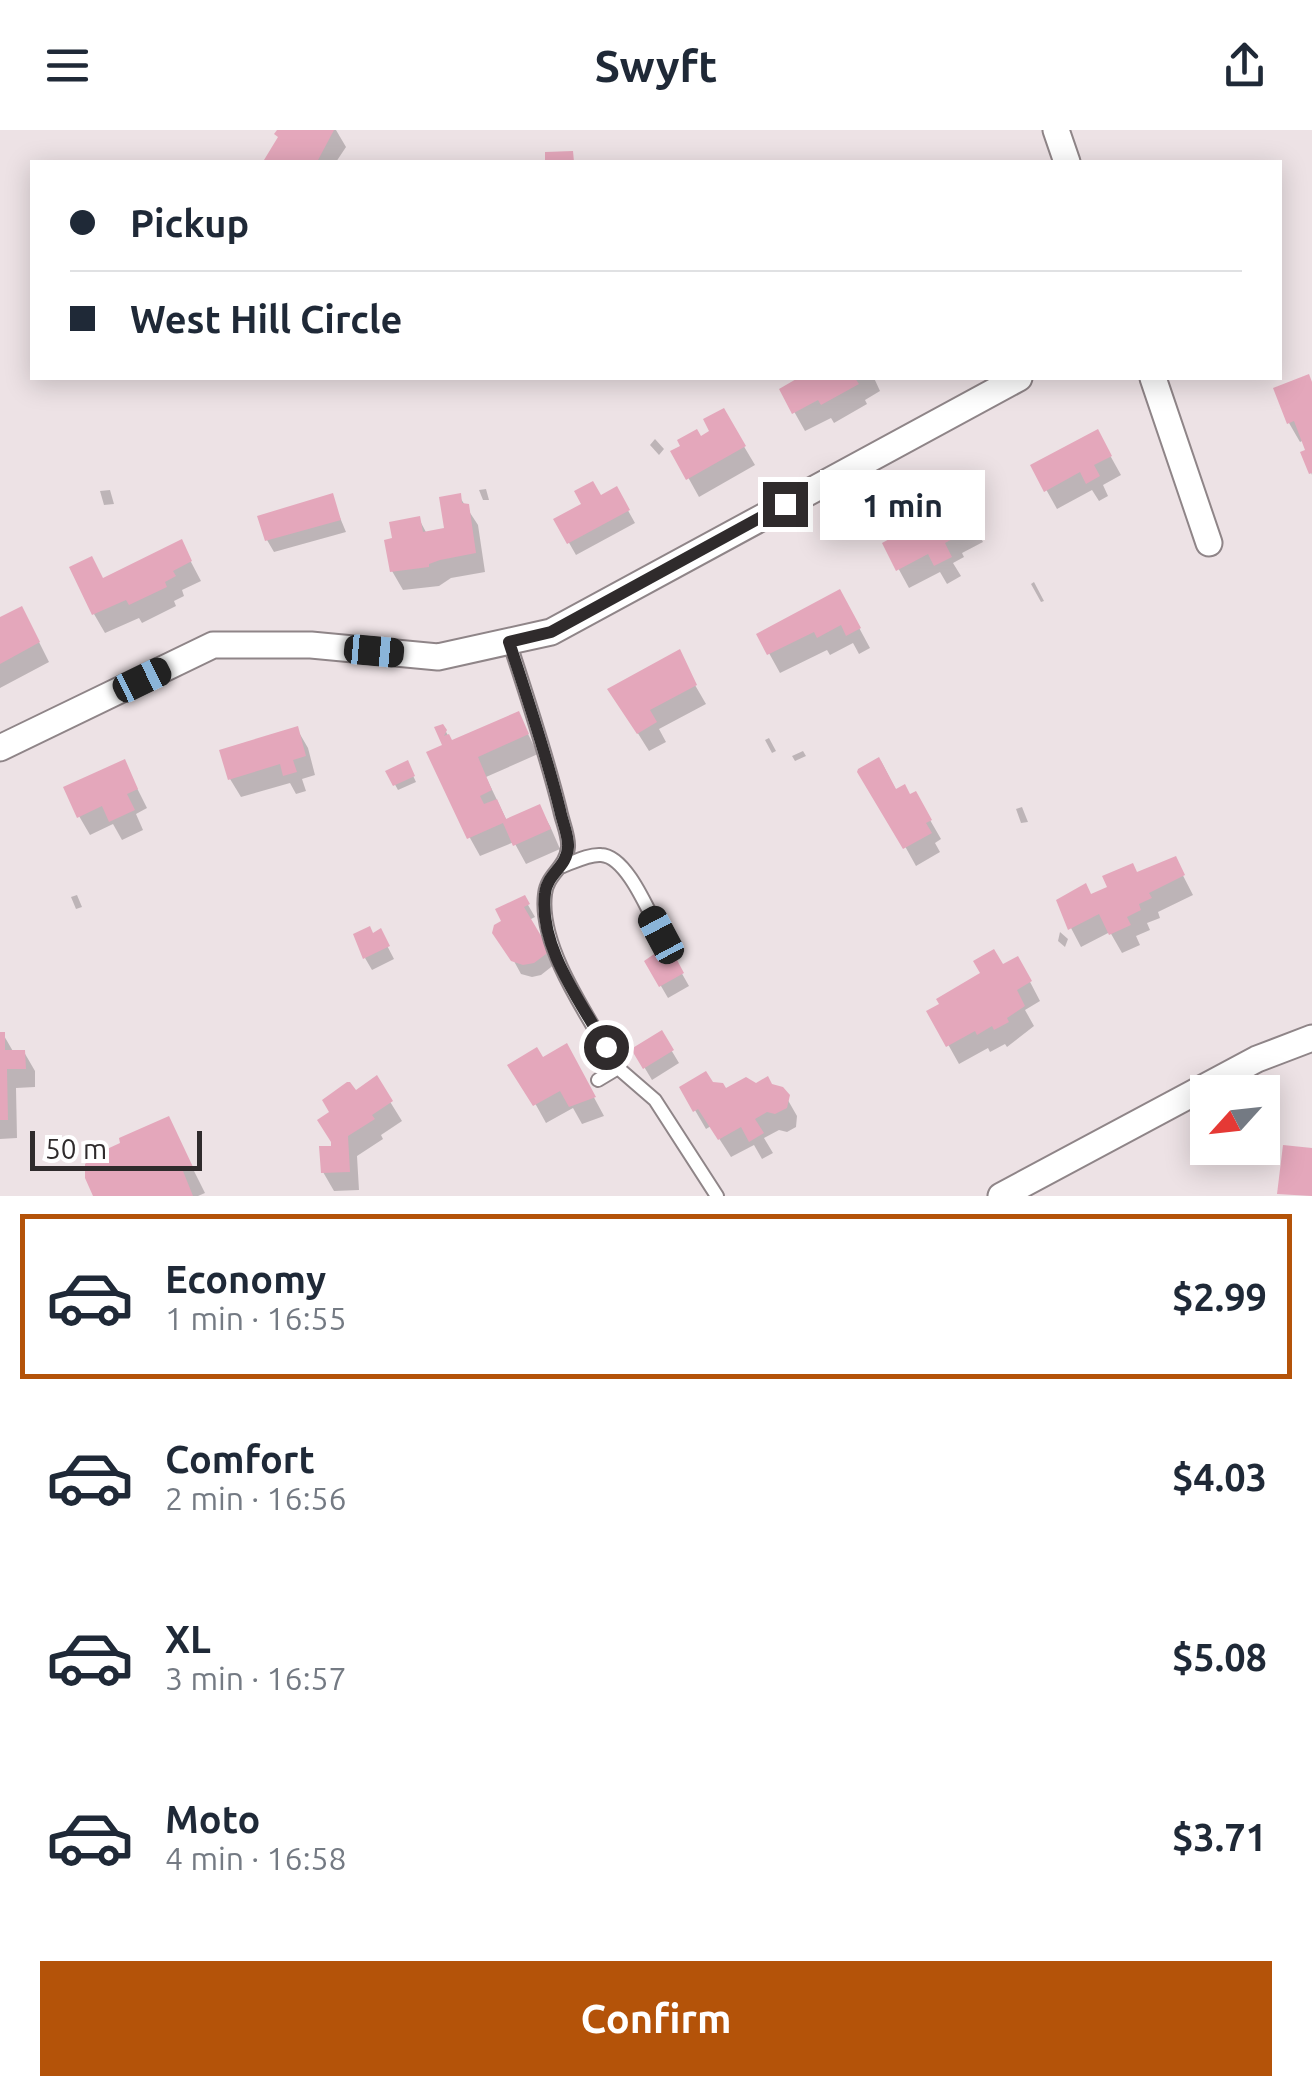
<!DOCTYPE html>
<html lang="en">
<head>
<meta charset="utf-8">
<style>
	:root { --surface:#fff; --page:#f2f2f3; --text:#1f2937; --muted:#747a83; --line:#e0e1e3; --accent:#b45309 }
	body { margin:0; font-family:Ubuntu,sans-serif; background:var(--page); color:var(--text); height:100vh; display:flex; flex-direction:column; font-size:38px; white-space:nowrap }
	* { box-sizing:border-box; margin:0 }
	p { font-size:32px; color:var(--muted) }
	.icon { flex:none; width:55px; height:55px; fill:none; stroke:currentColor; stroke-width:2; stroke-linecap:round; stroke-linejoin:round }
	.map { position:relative; height:1066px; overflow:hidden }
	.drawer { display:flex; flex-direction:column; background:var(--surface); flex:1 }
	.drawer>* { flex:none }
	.banner { position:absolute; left:30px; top:30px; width:1252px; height:220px; border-radius:0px; box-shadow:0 5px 25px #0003; display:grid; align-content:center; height:220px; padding:0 40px; background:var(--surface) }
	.needle { width:65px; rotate:243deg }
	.controls { position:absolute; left:1190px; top:945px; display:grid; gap:20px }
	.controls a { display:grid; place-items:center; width:90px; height:90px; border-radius:0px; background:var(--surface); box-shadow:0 5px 25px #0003; font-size:50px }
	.scale { position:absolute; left:30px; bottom:25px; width:172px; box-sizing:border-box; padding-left:10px; border:5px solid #2f2b2c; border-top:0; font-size:28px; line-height:35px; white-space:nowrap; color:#2f2b2c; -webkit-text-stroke:8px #fff; paint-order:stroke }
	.end { position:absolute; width:45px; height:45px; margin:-22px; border:12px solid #2f2b2c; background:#fff; box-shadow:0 0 0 5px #fff }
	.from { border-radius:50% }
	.bubble { position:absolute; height:70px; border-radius:0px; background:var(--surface); box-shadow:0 5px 25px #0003; font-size:32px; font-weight:600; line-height:70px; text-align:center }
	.car { position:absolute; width:30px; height:60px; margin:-30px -15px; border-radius:12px; box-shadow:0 0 8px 2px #0007; background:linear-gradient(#222 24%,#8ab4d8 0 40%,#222 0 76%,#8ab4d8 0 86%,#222 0) }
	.banner b { display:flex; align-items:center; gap:35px; height:95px; font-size:38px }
	.banner b+b { border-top:2px solid var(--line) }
	.banner i { width:25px; height:25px; background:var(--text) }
	ul { padding:18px 0 0; list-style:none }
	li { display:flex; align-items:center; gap:30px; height:165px; margin:0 20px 15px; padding:0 20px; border:5px solid transparent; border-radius:0px }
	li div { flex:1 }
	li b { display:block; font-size:38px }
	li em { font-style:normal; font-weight:600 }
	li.on { border-color:var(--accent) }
	li>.icon { width:90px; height:90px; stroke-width:1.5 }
	.button { display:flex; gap:20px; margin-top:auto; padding:20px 40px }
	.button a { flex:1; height:115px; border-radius:0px; background:var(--accent); color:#fff; font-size:40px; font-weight:600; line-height:115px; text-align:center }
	header { display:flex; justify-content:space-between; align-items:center; height:130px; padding:0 40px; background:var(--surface); font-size:45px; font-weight:600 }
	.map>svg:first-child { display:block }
	.shadow { fill:#0003 }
	.building { fill:#e4a7bb }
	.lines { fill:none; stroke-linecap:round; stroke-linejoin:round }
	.lane-casing { stroke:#8f8588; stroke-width:16 }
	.street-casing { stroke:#8f8588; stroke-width:29 }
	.lane { stroke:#fff; stroke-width:12 }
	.street { stroke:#fff; stroke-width:25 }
	.route { stroke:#2f2b2c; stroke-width:12 }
</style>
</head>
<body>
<header><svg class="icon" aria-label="menu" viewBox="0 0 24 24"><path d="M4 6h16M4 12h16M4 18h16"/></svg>Swyft<svg class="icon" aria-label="share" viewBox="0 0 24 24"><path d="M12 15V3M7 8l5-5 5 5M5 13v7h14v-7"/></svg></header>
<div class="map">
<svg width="1312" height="1066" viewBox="0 0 1312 1066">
	<rect width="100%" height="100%" fill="#ede2e5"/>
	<path class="shadow" d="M280,0H336L346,17L336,32H268L280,10Z
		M805,248H874L880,261L865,270L867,274L834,293L831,288L805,301L782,260Z
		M1312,254V345L1304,323L1308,321L1304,310L1300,312L1289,293Z
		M723,281L755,335L699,367L674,322L712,302Z
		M1097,302L1121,345L1103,355L1108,366L1099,371L1092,360L1057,379L1033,336Z
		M655,309L664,319L659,325L650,315Z
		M486,359L489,370H483L479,360Z
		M616,359L635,393L576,425L556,390Z
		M110,360L114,374L104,375L100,361Z
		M331,366L346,402L274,422L267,410Z
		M459,366L478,395L485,442L451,448L439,456L403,460L392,441L419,389L427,404L447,400Z
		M961,372L983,412L962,423L964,427L953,433L961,446L947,454L940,442L909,458L885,414Z
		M181,413L201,451L182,460L184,466L174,471L176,476L142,493L139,488L105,503L94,484L103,451Z
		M1034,452L1044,471L1041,472L1031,454Z
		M850,481L870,518L859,524L853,513L830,525L827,520L780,543L759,505Z
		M0,488L32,498L49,532L0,558Z
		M677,524L706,574L659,599L666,612L649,621L622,578Z
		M518,584L538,624L486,647L507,691L539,677L550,696L560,719L526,734L514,712L480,726L470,708L441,609L444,598L452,613Z
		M297,599L308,618L315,645L302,649L306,661L296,664L290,653L241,667L230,649Z
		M769,608L776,621L772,623L765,610Z
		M803,621L806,626L795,631L792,626Z
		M881,631L897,662L910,667L915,664L941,709L935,713L940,722L916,736L887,684Z
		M124,632L147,678L136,684L143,700L122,710L113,694L90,705L79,686Z
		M407,633L416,652L398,660L388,642Z
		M1022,677L1028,692L1021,693L1016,679Z
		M1175,730L1193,765L1158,782L1160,788L1147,793L1150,800L1136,806L1140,815L1122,823L1110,802L1081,817L1071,798L1091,766Z
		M77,765L82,777L76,779L71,767Z
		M524,768L535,787L529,790L555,834L541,845L532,847L521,844L509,822L504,792Z
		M380,802L394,829L372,840L365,828L373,806Z
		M1060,802L1068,809L1065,817L1058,811Z
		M668,819L689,856L668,868L647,832Z
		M1002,838L1028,848L1040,871L1025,880L1034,896L1007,917L1005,914L990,922L988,918L959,934L930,882Z
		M661,903L679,933L652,950L634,920Z
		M0,904H3L14,923L24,922L35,941V957L16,958L17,1008L0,1009Z
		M542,930L577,936L604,986L582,994L573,978L546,993L531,966Z
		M376,949L402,991L381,1005L383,1009L357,1026L359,1060L334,1061L323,1042L355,963Z
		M711,955L725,962L771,956L785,965L797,986L796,997L787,1002L779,1000L764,1008L773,1023L762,1029L754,1015L731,1027L711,996L706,999L682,958Z
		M168,989L205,1063L198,1066H96Z"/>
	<path class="building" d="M277,0H334L317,32H267L264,30L278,7L274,4Z
		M573,21L574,32H545V22Z
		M1309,244L1312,252V343L1309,344L1300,322L1305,320L1294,291L1287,294L1273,258Z
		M798,248H855L859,254L821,275L818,270L792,284L779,259Z
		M724,278L746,316L686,350L670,321L680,316L677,310L697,299L701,306L709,301L703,289Z
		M1098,299L1112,326L1094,335L1100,346L1086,354L1080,342L1044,362L1030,335Z
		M593,351L601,365L617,356L630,380L567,414L553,389L581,374L574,361Z
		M333,363L341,390L265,411L257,386Z
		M461,363L462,373L469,374L476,423L440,430L429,434V437L390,442L384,410L392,408L389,392L420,386L423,402L444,398L439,367Z
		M962,369L975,392L954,403L956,407L945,413L952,427L934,436L928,424L896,441L882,413Z
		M182,409L192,431L173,441L176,446L165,452L167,457L129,475L126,470L92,485L69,437L92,426L103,448Z
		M840,459L861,498L846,506L841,495L817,508L814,502L767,525L756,504Z
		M22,476L40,512L0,534V487Z
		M680,519L697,555L650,580L657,592L637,604L607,559Z
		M519,581L529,604L478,627L492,660L480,666L484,674L497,669L506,689L540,674L551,699L513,716L503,693L467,709L426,622L442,615L434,597L443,594L447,600L444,606L449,604L452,610Z
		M298,596L306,626L293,630L297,642L283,646L280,634L228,650L219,620Z
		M879,627L896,659L905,654L910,664L916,661L932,690L926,693L932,703L903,719L857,642L858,639Z
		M125,629L138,659L127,664L135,680L109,692L102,676L77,688L63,657Z
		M408,630L415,646L393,656L385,641Z
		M1176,726L1185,745L1149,763L1152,768L1139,774L1141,780L1127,787L1131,795L1109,805L1099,784L1068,800L1056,770L1086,753L1091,764L1107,757L1102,746L1133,733L1137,742Z
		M525,765L530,774L524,777L550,821L534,833L523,835L511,831L492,803L494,795L501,791L495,779Z
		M370,796L373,803L381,798L390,816L363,829L353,804Z
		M666,816L670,817L684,843L659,857L644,831Z
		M994,819L1003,834L1018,826L1032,851L1017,860L1025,876L1007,888L1009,892L994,900L992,896L977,905L975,901L946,917L926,881L939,874L936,869L980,843L973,831Z
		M662,900L674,920L643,939L631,919Z
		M0,902H5V920H25L26,939H7L8,990H0Z
		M567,913L596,967L569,977L560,961L533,976L507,935L537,917L543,927Z
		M706,941L713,952L723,953L726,958L746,947L756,953L768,946L772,954L783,957L790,965L787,978L775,984L767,982L755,989L764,1003L749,1012L741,997L718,1010L698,979L693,982L679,957Z
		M377,945L393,971L372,985L375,989L348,1006L350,1042L321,1043L319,1016H331V1012L317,990L329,982L322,970L347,952H350L356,960Z
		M169,986L193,1037L183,1041L193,1066H93L85,1048V1034L94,1025L120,1013L119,1008Z
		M1283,1015L1312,1018V1066L1277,1064Z"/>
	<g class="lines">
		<g class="lane-casing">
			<path id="lane" d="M509,511C527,567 546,623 560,680C562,691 569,706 568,717C566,738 547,744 545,764C538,818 592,892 618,938L598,950
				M563,736C574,732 589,724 601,725C627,726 649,783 661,805
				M618,938L655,970L717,1066"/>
		</g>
		<g class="street-casing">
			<path id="street" d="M1056,0L1067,32
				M1153,248L1209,413
				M0,618L213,515H311L438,527L551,502L1019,248
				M1001,1066L1257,929L1312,908"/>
		</g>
		<use href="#lane" class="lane"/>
		<use href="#street" class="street"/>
	</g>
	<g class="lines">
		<path class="route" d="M606,917C582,873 538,817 545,763C547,744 567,737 568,717C569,706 562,691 560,680C546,623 527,567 509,512L551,502L785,374"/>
	</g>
</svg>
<div class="controls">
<a><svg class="needle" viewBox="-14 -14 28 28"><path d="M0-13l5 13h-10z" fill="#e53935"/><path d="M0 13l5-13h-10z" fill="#747a83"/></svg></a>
</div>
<div class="scale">50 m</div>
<i class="end from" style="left:606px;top:917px"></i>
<i class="end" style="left:785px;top:374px"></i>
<div class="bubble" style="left:820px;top:340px;width:165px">1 min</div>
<i class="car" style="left:374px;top:521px;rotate:95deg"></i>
<i class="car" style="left:142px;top:550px;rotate:64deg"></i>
<i class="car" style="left:661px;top:805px;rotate:332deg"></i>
<div class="banner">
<b><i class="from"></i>Pickup</b>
<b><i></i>West Hill Circle</b>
</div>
</div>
<section class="drawer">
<ul>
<li class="on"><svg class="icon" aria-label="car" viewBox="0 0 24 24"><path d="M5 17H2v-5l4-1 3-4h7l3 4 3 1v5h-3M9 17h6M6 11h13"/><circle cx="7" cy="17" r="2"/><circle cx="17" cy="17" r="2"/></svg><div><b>Economy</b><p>1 min · 16:55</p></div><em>$2.99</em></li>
<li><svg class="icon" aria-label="car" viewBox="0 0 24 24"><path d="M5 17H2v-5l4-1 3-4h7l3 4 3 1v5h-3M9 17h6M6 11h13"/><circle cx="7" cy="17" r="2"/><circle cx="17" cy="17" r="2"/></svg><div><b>Comfort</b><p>2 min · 16:56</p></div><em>$4.03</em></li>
<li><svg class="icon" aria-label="car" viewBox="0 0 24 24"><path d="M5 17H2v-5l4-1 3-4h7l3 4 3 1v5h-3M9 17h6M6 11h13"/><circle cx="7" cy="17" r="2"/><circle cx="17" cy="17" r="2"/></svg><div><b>XL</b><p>3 min · 16:57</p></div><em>$5.08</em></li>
<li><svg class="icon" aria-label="car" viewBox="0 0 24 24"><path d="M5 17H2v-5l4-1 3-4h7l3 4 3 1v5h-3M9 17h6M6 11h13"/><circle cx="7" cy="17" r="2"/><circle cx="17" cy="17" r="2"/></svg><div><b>Moto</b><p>4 min · 16:58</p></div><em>$3.71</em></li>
</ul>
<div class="button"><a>Confirm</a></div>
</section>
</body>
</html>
